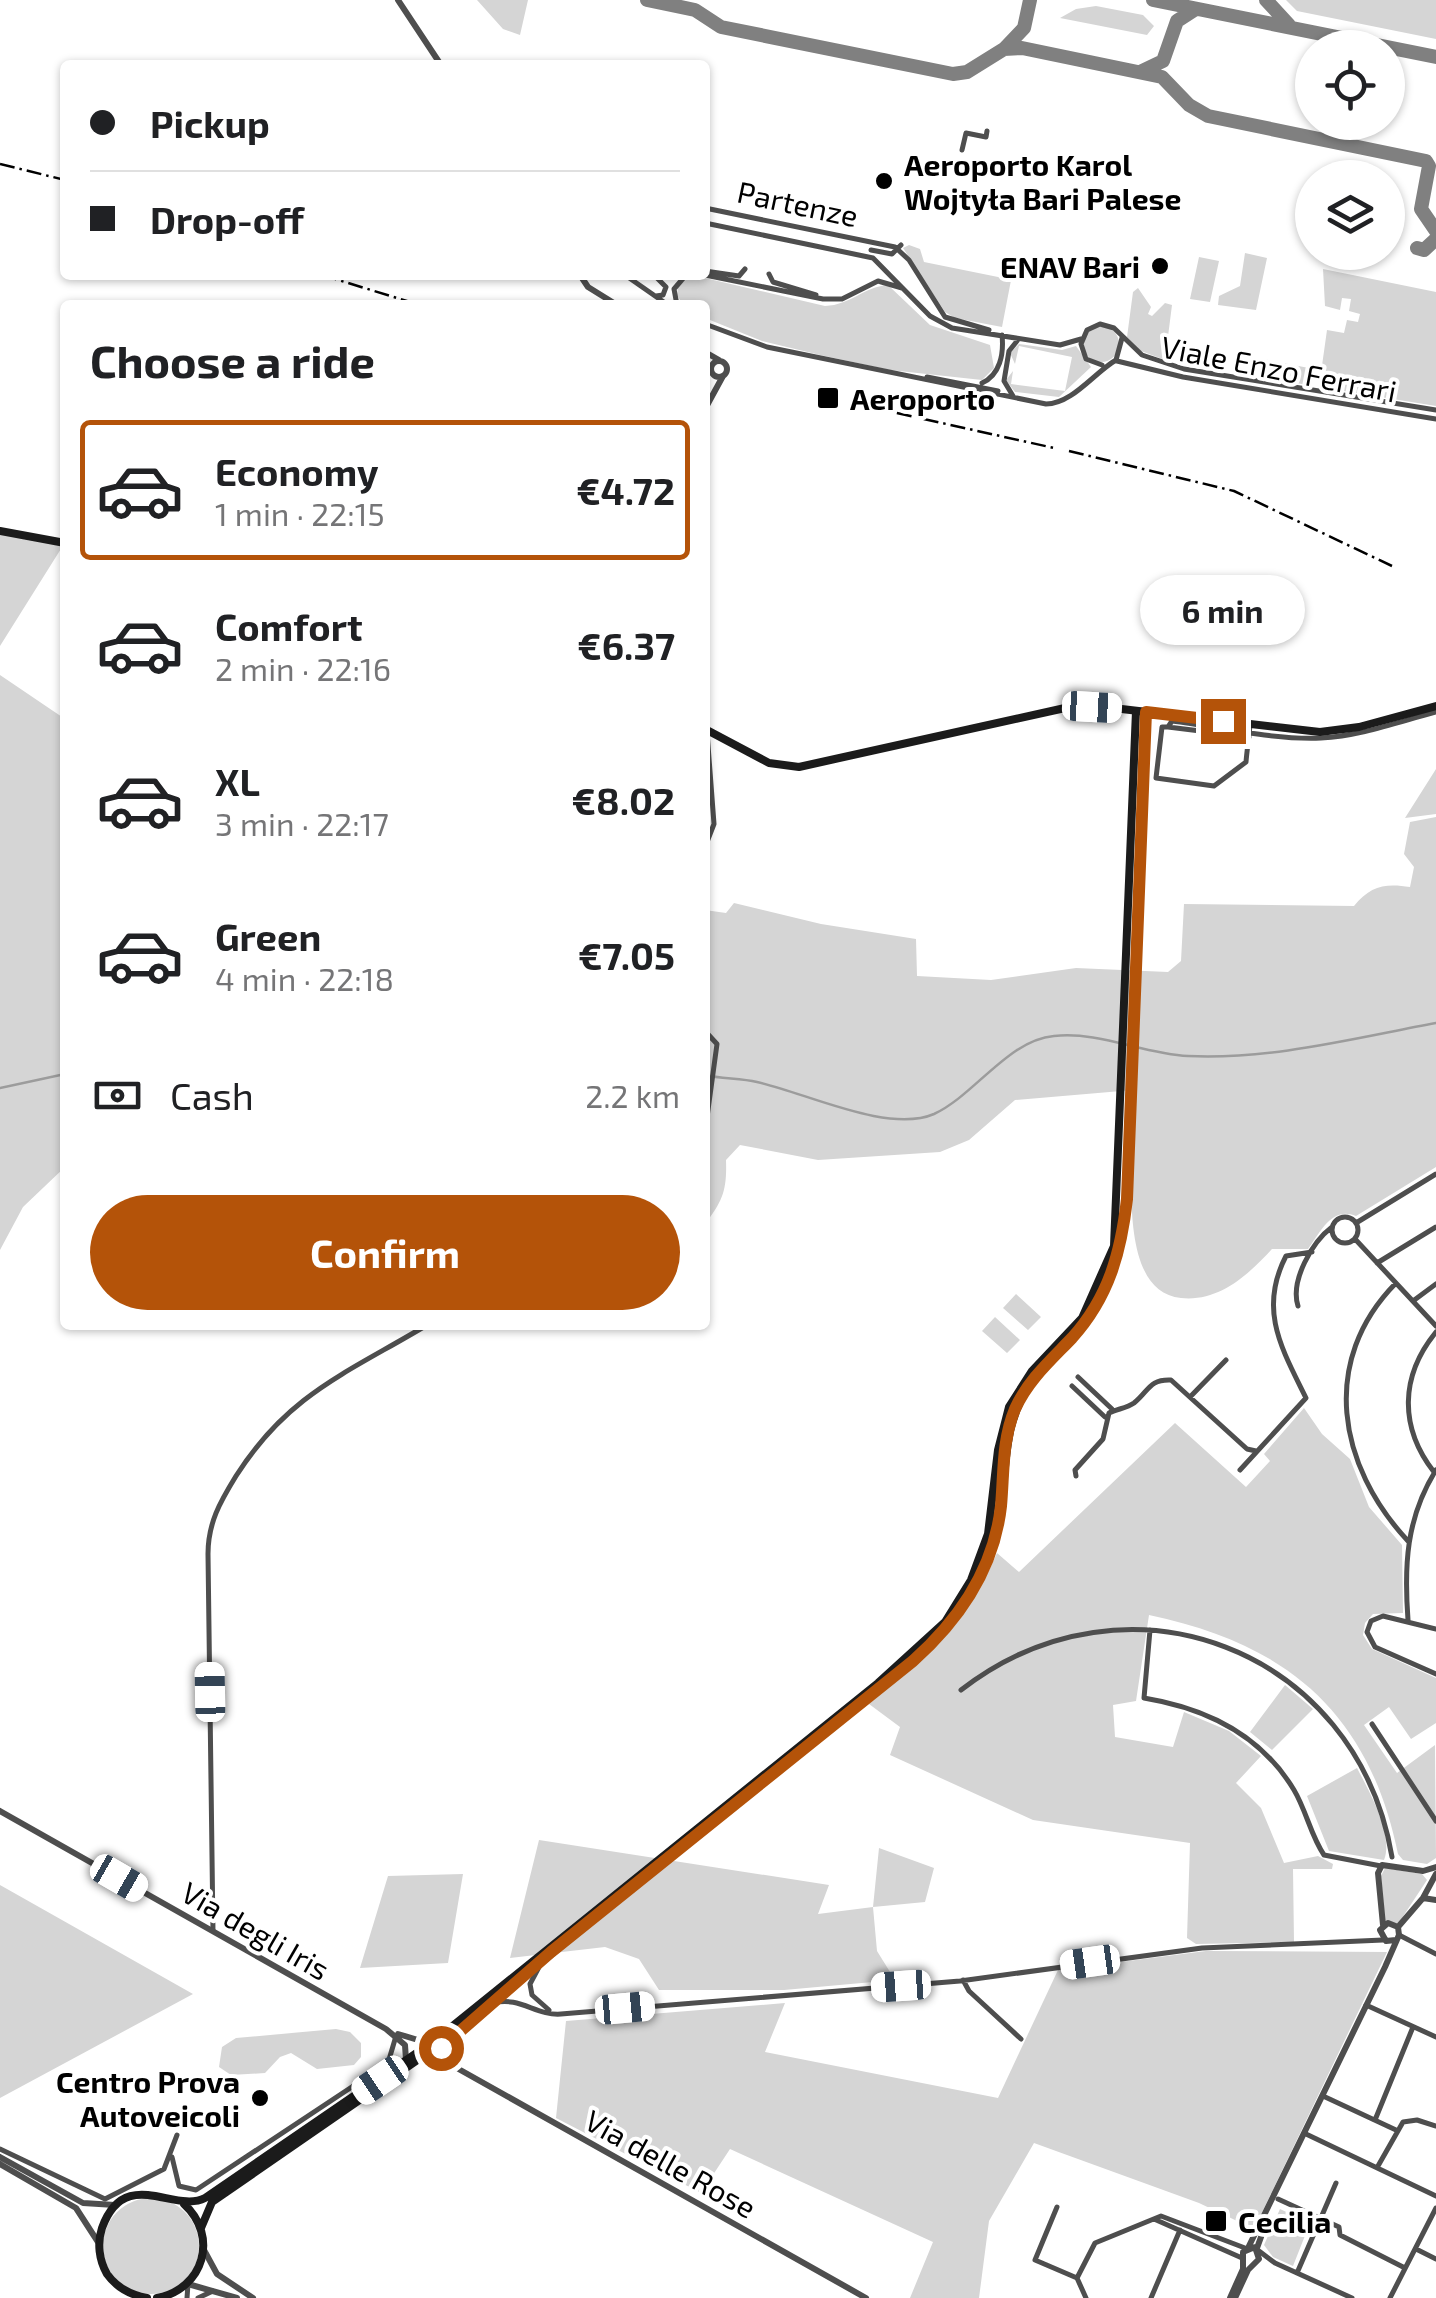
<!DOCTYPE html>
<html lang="en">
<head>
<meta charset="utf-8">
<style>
	:root { --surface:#fff; --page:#f2f2f2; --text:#202124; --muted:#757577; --line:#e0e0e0; --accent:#b45309 }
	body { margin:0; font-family:"Exo 2",sans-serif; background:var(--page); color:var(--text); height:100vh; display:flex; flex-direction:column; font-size:38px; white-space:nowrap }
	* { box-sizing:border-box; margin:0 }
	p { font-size:32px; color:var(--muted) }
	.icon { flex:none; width:55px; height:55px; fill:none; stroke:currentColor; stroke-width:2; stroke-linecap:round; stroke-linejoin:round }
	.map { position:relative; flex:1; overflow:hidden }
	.panel { position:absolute; left:60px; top:300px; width:650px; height:1030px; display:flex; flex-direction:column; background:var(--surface); border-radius:10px; box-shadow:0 2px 8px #0004 }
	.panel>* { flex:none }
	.hud { position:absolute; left:60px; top:60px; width:650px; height:220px; border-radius:10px; box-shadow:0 2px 8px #0004; display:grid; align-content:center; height:220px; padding:0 30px; background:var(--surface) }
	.buttons { position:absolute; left:1295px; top:30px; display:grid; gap:20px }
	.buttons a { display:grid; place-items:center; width:110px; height:110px; border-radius:50%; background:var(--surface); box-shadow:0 2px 8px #0004; font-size:50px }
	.end { position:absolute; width:45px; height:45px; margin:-22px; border:12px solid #b45309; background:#fff; box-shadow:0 0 0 5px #fff }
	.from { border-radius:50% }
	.bubble { position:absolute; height:70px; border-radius:35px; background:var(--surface); box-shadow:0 2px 8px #0004; font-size:32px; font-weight:700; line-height:70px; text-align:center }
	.car { position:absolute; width:30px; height:60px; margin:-30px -15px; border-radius:12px; box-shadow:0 0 8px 2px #0007; background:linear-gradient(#fff 24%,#345 0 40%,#fff 0 76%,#345 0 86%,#fff 0) }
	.hud b { display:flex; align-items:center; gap:35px; height:95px; font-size:38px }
	.hud b+b { border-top:2px solid var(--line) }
	.hud i { width:25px; height:25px; background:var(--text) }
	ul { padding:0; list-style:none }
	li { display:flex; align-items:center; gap:30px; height:140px; margin:0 20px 15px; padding:0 10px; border:5px solid transparent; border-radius:10px }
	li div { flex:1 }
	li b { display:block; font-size:38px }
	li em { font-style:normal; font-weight:700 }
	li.current { border-color:var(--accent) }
	li>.icon { width:90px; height:90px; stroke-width:1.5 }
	h2 { padding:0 30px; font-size:45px; line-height:120px }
	.pay { display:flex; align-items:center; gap:25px; height:110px; padding:0 30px; font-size:38px }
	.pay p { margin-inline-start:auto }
	.primary-button { display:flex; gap:20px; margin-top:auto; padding:20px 30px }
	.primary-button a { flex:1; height:115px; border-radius:60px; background:var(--accent); color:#fff; font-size:40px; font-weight:700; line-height:115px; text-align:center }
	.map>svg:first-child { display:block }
	.green { fill:#d5d5d5 }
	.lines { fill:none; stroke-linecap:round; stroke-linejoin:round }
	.stream { stroke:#9c9c9c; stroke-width:2.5 }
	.taxiway { stroke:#808080; stroke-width:14 }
	.minor { stroke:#4e4e4e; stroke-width:5 }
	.tertiary { stroke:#4e4e4e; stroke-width:6 }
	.secondary { stroke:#1b1b1b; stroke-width:8 }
	.rail { stroke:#000; stroke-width:2.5; stroke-dasharray:15 5 2.5 5; stroke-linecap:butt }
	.route { stroke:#b45309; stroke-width:12 }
	.poi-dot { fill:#000; stroke:#fff; stroke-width:4 }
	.labels { text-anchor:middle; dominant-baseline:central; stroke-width:8; stroke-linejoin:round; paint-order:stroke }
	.poi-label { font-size:30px; font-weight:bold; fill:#000; stroke:#fff; text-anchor:start }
	.street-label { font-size:30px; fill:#000; stroke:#fff }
</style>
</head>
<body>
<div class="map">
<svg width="1436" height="2298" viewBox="0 0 1436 2298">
	<rect width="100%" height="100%" fill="#fff"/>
	<path class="green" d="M477,0H528L520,35L503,29Z
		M1286,0H1436V39L1297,11Z
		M1096,6L1143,15L1154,26L1147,35L1060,18L1076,9Z
		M909,245L920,249L924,262L1003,278L1005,273L1012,275L1002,327L955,318L945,312L903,248Z
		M1245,253L1267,258L1256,310L1218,305L1219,296L1240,286Z
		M1199,257L1219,261L1210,302L1190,299Z
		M1323,269L1436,292V406L1319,387L1327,330L1344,333L1347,320L1358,322L1360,314L1349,311L1351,299L1342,298L1340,310L1325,306Z
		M692,275L825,306C851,305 863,287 888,285L930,325L990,345L994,368L982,380L890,370L820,355L762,341L705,318V305H683L677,295L678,286Z
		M1138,288L1151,307L1148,314L1152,316L1165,303L1172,305L1165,360L1141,351L1127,337L1133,292Z
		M1083 344a18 18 0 1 1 36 0a18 18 0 1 1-36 0Z
		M1019,344L1062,350L1076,346L1091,367L1059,397L1015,392L1006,380L1013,371L1011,384L1065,391L1072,357L1019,346L1015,364L1010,353Z
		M1247,356L1314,369L1308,385L1247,375Z
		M0,533L64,544L0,646Z
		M0,675L65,719V1167L23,1207L0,1250Z
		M1436,769V814L1405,818Z
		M1436,817V1167L1356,1216C1332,1206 1321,1231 1308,1249H1272C1248,1275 1219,1302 1181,1298C1109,1291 1138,1139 1133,1090L1015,1100L969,1140L940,1152L818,1160L740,1145L726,1160C727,1190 723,1201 705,1224V910L726,913L734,903L821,924L916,939L917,976L991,980L1076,968L1168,972L1181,961L1184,904L1354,906C1370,886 1385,883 1410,887L1414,867L1404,854L1410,822Z
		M1016,1294L1041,1317L1028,1330L1003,1308Z
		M995,1317L1020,1340L1007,1353L982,1331Z
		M1304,1408L1322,1434L1350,1459L1369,1507L1402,1545L1403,1613L1373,1614L1365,1623L1363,1635L1372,1649L1436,1678V1723L1411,1739L1389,1707L1364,1725L1397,1773L1435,1745L1436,1858L1427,1864L1403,1860L1398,1854C1369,1713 1288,1644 1149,1615L1136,1701L1113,1705L1115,1737L1173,1747L1184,1712L1229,1731L1261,1756L1236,1783L1261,1808L1284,1863L1318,1856L1333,1864L1332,1869H1293L1294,1942L1196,1944L1187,1938L1190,1843L1033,1820L890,1755L900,1727L869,1704C926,1655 966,1625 997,1553L1019,1572L1175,1423L1246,1487L1270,1461L1264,1454Z
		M1285,1685L1313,1709L1272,1750L1250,1732Z
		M1357,1768C1369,1791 1394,1835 1384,1860L1329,1851L1307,1796Z
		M539,1840L829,1885L818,1914L873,1907L879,1848L934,1868L925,1902L873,1907L877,1951L895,1980L784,1990H659L639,1959L605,1947L510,1958Z
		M1385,1868L1422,1874L1427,1880L1398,1924L1385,1922L1381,1876Z
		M463,1874L448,1963L360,1968L388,1876Z
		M0,1885L193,1994L0,2098Z
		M1206,1951L1387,1952L1254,2229L1199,2203L1034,2143L989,2221L979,2298H910L933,2242L730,2149L701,2193L556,2118L566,2021L785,2003L765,2052L998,2098L1058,1970Z
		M336,2029L350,2032L361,2043V2057L354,2065L317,2069L291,2053L280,2057L265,2073L231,2075L219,2067L222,2047L236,2038Z
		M103 2246a48 48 0 1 1 96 0a48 48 0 1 1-96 0Z
		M1280,2209L1310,2223L1293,2266L1273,2257L1264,2245Z"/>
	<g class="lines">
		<path class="stream" d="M705,1075C722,1079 740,1078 757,1082C804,1092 888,1134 934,1114C975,1095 1008,1040 1054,1036C1100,1031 1143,1054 1188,1056C1271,1060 1355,1038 1436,1023
			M0,1088L65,1074"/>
		<path class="taxiway" d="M647,0L695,10L721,27L953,74L967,72L1004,49L1022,48L1162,77L1189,105L1208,116L1426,161L1429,166L1421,209L1436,231
			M1153,0L1436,57
			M1266,0L1289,25
			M1005,48L1024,28L1030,0
			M1142,71L1163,61L1177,21L1194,10
			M1417,248L1424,250L1436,239"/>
		<path class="minor" d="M962,150L966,133L986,137L987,131
			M705,208L895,247L909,260L945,317L989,330
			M705,223L873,258L930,316L952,328L1060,345L1081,339
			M871,250L892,254L901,245
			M705,271L739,276L745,269
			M769,274L773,282L816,295
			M625,275L668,305
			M705,275L823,299H842L878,281L902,288
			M656,277L666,287L663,295L656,296
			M677,305L674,289L686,275
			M705,324L767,347L1046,404C1072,404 1094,373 1116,360L1122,338
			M1117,361L1183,377L1436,419
			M1102,365L1086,359L1081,344L1087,330L1100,324L1114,328L1142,355L1184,369L1436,410
			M927,377L998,391
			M982,383C1000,375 1004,354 1002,335
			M1013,396L1004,381L1009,351L1017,341
			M1250,725C1249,737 1247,750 1246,762L1214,786L1156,778L1162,727H1168L1172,721C1220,727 1272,740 1321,738C1360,736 1398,722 1436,712
			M1168,727L1249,737
			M705,847L714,824L707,732
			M705,1031L717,1044L705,1132
			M1332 1230a13 13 0 1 1 26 0a13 13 0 1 1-26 0Z
			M1356,1223L1436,1174
			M1355,1239L1436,1326
			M1377,1263L1436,1227
			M1396,1283C1319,1361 1338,1466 1408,1541
			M1413,1301L1436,1284
			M1298,1306C1290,1281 1312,1242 1332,1227
			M1078,1377L1112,1409
			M1072,1386L1105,1417
			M1190,1397L1226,1360
			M1240,1470L1306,1398C1282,1349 1258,1310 1286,1256L1312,1252
			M1434,1472C1399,1427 1400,1376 1436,1332
			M1076,1476L1075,1470L1103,1439L1109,1413C1117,1409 1127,1408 1134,1403C1149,1391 1149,1379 1171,1380L1247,1449L1256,1451
			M1408,1620C1404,1566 1406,1518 1436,1470
			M1436,1629L1383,1616L1371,1621L1367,1632L1375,1647L1436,1674
			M1150,1630L1144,1698C1205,1708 1261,1735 1294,1790C1306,1810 1311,1836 1324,1855L1381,1866
			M961,1690C1127,1561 1357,1649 1392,1857
			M1372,1724L1436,1821
			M213,1931L208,1554C208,1523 220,1502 236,1476C288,1394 347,1373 427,1325
			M1399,1935L1436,1954
			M539,1967L530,1984L532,1995L549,2010
			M963,1980L969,1991L1021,2039
			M494,2003C519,1996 537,2016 561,2014L960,1981L1202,1948L1383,1940
			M1366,2005L1436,2037
			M1323,2096L1396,2130
			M1375,2120L1413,2027
			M1306,2134L1436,2196
			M0,2149L105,2199L164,2169L177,2135
			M172,2157L179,2186L196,2190L388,2063L396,2036
			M1378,2166L1403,2122L1417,2120L1436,2126
			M1278,2199L1339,2227L1340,2235L1405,2268
			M1057,2207L1035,2260L1077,2278L1086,2298
			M1154,2219L1242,2258
			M1416,2249L1436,2259
			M1259,2251L1275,2263L1352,2298
			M1297,2273L1336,2183
			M1077,2278L1095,2243L1161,2216L1245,2248
			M187,2298L188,2284
			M198,2298L213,2291
			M1151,2298L1180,2230
			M1390,2298L1436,2208"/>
		<path class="tertiary" d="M398,0L441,65
			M580,275L588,287L617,305
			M705,352L719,360
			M711 369a8 8 0 1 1 16 0a8 8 0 1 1-16 0Z
			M705,409L723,376
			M0,1811L386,2029L405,2045L406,2060
			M1423,1898L1436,1900
			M1383,1925L1378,1873L1382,1865L1423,1871L1436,1867
			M1398,1927L1423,1898L1436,1874
			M1396,1940L1386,1941L1380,1930L1388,1923L1398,1927
			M398,2034L428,2043
			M419,2060L455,2067L866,2298
			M0,2157L83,2203L115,2205
			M0,2164L76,2208L98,2242
			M1249,2246L1385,1967L1399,1935L1398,1927
			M1257,2248L1265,2226
			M204,2250L217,2274L253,2298
			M188,2284L237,2298
			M1230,2298L1243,2269V2252L1255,2247L1259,2259L1248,2270L1235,2298"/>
		<path class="secondary" d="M0,531L65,543
			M705,729L769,763L799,767L1065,708H1113L1320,732L1359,727L1436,706
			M1082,1326C1113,1288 1121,1247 1127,1199L1146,712
			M884,1684C943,1638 991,1585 1001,1509C1007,1460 1003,1419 1035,1377
			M201,2228L212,2202L445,2041L702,1830
			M147,2298C131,2295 117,2288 107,2274C99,2260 97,2243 102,2228C125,2165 174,2214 205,2198L434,2041L878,1683L945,1622L971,1580L988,1534L998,1450L1009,1407L1032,1371L1082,1318L1114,1246L1136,711
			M157,2298C204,2289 219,2236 184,2204"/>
		<path class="rail" d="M0,164L65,180
			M322,275L420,305
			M870,407L1054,448
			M1069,451L1234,491L1392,566"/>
	</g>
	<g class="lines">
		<path class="route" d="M441,2048L551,1952L913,1661C959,1620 994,1569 1001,1506C1004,1472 1002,1440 1015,1409C1028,1380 1051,1360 1072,1338C1109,1297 1121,1252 1127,1199L1146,712L1223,721"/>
	</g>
	<g class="poi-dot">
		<circle cx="884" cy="181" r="10"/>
		<circle cx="1160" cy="266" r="10"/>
		<rect x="816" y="386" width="24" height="24" rx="5"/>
		<circle cx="260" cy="2098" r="10"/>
		<rect x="1204" y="2209" width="24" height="24" rx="5"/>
	</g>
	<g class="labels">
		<g class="poi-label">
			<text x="904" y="164">Aeroporto Karol<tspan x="904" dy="34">Wojtyła Bari Palese</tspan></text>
			<text x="1140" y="266" text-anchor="end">ENAV Bari</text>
			<text x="850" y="398">Aeroporto</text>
			<text x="240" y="2081" text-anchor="end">Centro Prova<tspan x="240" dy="34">Autoveicoli</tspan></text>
			<text x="1238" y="2221">Cecilia</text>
		</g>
		<g class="street-label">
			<text transform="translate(798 203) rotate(12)">Partenze</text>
			<text transform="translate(1279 368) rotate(11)">Viale Enzo Ferrari</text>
			<text transform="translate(256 1930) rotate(30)">Via degli Iris</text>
			<text transform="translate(671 2163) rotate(29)">Via delle Rose</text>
		</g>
	</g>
</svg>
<div class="buttons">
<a><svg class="icon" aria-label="locate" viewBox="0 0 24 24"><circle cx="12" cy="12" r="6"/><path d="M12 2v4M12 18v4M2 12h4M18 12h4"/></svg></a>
<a><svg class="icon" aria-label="layers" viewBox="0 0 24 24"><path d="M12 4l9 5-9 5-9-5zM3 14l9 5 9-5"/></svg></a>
</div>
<i class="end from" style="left:441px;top:2048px"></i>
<i class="end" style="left:1223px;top:721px"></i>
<div class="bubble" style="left:1140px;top:575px;width:165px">6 min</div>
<i class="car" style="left:1092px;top:707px;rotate:93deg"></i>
<i class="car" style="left:210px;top:1692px;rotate:359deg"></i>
<i class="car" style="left:119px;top:1878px;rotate:120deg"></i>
<i class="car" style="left:1090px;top:1962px;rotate:262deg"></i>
<i class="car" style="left:901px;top:1986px;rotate:266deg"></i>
<i class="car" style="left:625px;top:2008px;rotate:85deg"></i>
<i class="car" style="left:380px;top:2080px;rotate:236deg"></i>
<div class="hud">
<b><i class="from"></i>Pickup</b>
<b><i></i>Drop-off</b>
</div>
<section class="panel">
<h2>Choose a ride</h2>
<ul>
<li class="current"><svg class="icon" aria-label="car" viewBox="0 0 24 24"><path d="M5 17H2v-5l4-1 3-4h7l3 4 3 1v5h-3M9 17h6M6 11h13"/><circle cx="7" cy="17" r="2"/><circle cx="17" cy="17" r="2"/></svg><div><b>Economy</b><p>1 min · 22:15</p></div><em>€4.72</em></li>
<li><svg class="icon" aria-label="car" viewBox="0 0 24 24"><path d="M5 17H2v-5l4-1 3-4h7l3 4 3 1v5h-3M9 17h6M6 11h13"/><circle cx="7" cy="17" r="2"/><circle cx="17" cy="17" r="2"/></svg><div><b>Comfort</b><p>2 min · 22:16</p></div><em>€6.37</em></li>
<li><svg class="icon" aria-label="car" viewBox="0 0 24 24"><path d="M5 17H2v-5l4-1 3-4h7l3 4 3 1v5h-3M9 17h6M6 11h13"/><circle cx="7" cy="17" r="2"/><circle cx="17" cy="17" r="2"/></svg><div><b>XL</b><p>3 min · 22:17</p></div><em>€8.02</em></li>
<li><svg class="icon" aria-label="car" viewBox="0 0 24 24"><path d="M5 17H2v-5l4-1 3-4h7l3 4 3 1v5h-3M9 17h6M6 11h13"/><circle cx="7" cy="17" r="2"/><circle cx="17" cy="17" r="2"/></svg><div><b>Green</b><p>4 min · 22:18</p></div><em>€7.05</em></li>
</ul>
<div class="pay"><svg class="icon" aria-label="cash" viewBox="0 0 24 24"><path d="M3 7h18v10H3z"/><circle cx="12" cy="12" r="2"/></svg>Cash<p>2.2 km</p></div>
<div class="primary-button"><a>Confirm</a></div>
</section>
</div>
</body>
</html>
